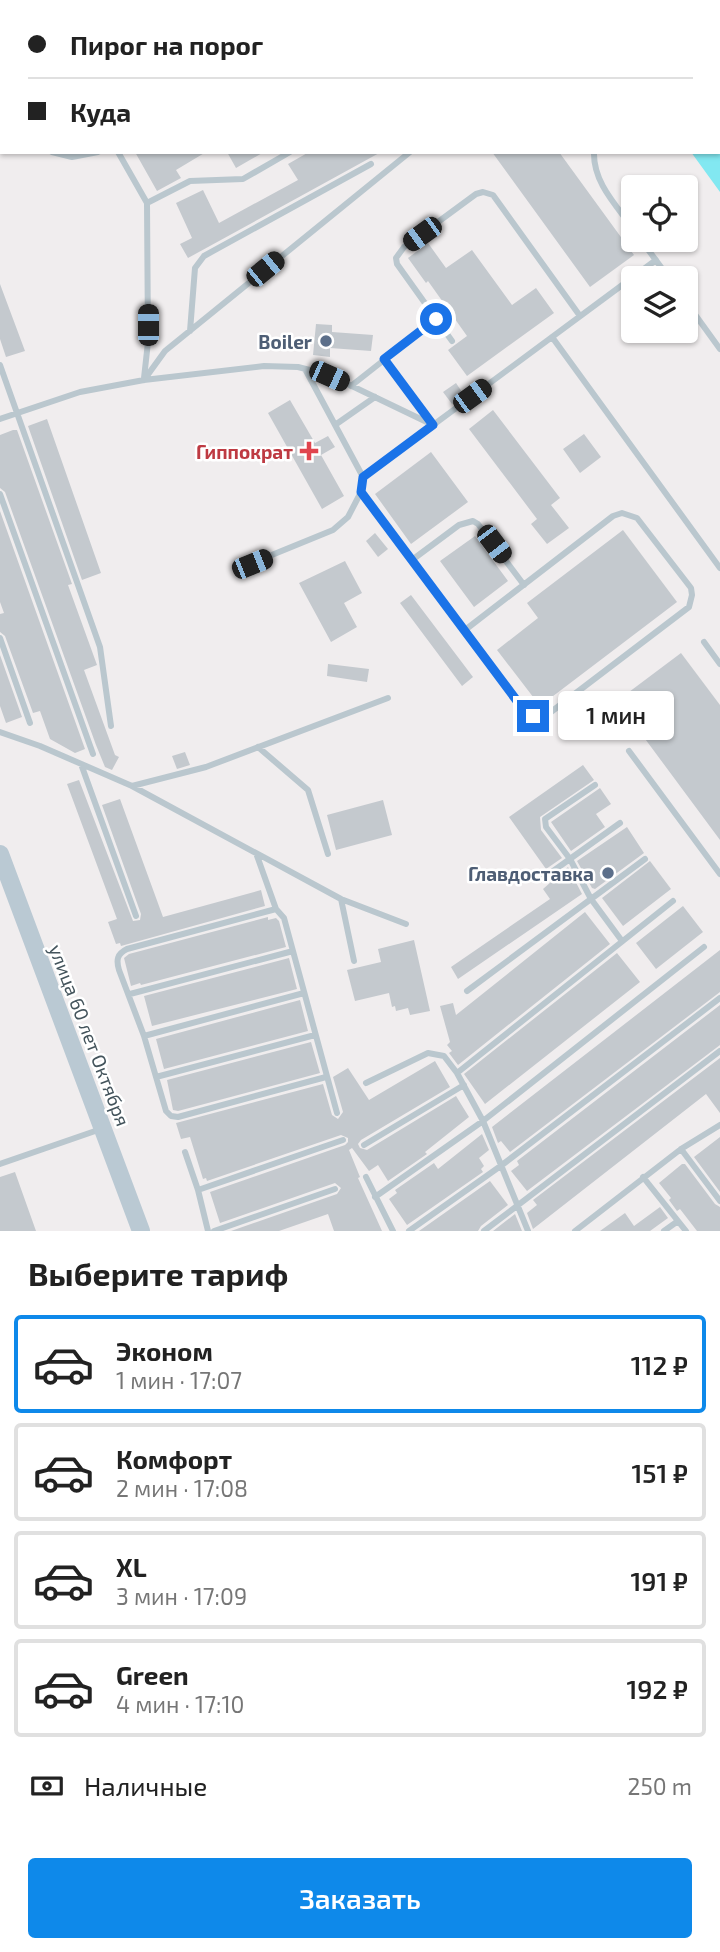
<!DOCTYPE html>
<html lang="ru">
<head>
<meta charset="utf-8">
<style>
	:root { --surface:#fff; --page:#f6f6f6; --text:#222; --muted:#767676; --line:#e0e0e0; --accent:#0e89ea }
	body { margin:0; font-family:"Exo 2",sans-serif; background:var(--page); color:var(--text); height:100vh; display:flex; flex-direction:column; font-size:26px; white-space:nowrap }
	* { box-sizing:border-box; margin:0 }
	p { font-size:23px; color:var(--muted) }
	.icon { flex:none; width:38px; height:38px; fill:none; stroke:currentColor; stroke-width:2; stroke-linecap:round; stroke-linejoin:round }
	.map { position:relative; height:1231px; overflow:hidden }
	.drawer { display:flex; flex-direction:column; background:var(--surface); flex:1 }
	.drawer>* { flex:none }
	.banner { position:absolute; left:0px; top:0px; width:721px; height:154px; box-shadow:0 2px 5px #0004; display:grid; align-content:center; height:154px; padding:0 28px; background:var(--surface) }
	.buttons { position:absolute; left:621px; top:175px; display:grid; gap:14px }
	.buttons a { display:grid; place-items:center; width:77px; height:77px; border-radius:7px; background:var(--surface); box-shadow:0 2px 5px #0004; font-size:35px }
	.end { position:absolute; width:32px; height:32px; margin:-16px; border:9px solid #1a73e8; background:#fff; box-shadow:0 0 0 4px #fff }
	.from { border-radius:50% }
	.bubble { position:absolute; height:49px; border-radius:7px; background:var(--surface); box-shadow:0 2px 5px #0004; font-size:23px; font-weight:600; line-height:49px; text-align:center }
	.car { position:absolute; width:21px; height:42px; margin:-21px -10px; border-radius:9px; box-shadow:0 0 5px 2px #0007; background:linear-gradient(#222 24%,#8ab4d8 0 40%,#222 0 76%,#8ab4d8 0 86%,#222 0) }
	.banner b { display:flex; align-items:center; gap:24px; height:66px; font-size:26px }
	.banner b+b { border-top:2px solid var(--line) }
	.banner i { width:18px; height:18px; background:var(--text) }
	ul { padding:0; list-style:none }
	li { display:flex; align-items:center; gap:21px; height:98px; margin:0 14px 10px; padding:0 14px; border:4px solid var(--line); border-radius:7px }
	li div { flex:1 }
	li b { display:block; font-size:26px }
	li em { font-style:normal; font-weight:600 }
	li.active { border-color:var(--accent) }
	li>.icon { width:63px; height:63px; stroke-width:1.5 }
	h2 { padding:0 28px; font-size:32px; line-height:84px }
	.pay { display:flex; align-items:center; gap:18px; height:77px; padding:0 28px; font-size:26px }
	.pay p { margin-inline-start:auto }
	.action { display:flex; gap:14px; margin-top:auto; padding:14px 28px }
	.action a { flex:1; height:80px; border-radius:7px; background:var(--accent); color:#fff; font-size:28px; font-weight:600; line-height:80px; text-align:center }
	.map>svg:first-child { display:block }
	.green { fill:#b8f1c7 }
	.water { fill:#82e8f1 }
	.building { fill:#c4c9ce }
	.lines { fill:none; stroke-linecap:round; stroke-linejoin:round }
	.service { stroke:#bac7ce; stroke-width:6 }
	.secondary { stroke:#bac9d3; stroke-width:18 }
	.route { stroke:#1a73e8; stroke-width:9 }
	.service-dot { fill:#5c6f8a; stroke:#fff; stroke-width:2.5 }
	.health-dot { fill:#e0444e; stroke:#fff; stroke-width:2.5 }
	.labels { text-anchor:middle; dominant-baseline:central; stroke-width:5; stroke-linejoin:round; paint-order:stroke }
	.service-label { font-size:19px; font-weight:bold; fill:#4e5e75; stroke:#fff; text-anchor:end }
	.health-label { font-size:19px; font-weight:bold; fill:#be3a42; stroke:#fff; text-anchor:end }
	.street-label { font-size:19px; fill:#44545c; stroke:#fff }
</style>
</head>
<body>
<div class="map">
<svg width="720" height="1231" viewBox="0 0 720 1231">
	<rect width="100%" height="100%" fill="#f0edee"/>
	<path class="green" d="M125,0H305V1L126,2Z"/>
	<path class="water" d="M548,0H720V192L691,152H719V2Z"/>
	<path class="building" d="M135,152H206L176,170L181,178L157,191Z
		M227,152H264L236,168Z
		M309,152H381L188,258L180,244L192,238L176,203L203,190L219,223L298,180L288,164Z
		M492,152H559L634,255L590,287Z
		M428,243L446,268L472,250L512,305L536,288L554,313L467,376L448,350L467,336L428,281L426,283L408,258Z
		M0,284L25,351L6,357L0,339Z
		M316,324L332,325V332L373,335L371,351L330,348V357L313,355Z
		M456,383L464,395L452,404L443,392Z
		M290,400L315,443L328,436L335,447L321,455L344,496L322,509L268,413Z
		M493,410L560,498L551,505L569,528L547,544L531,524L537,519L469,429Z
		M47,419L101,573L82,580L28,426Z
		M13,430H17L72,584L68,585L97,665L84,670L115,755L119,757L112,770L105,767L96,745L5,492L0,488V435Z
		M584,434L601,457L580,473L563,449Z
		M431,452L468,502L411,544L375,494Z
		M0,511L85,749L75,753L50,739L40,711L33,713L5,636L0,632V614L4,613L0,602Z
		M623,530L677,602L540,706L497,650L538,618L527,603Z
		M375,533L388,549L378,557L366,541Z
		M475,536L508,581L474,607L440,561Z
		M345,561L362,593L344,603L357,627L331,642L299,583Z
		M411,595L473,677L462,686L400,603Z
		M681,653L720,705V840L617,701Z
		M0,655L22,717L6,723L0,706Z
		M328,664L369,669L367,682L327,676Z
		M185,752L190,765L177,769L172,756Z
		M583,765L594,780L540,817L541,830L562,858L546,869L509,817Z
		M79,780L133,921L140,920L141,914L102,805L120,799L163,917L261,890L265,906L121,946L120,943L116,944L108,922L117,919L67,784Z
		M600,788L611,804L596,814L605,827L571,851L551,822Z
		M383,800L392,835L336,850L327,815Z
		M627,827L644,853L595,889L592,888L577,861Z
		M650,861L671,889L623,926L602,898Z
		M568,867L582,894L458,979L451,967L550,899L543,889Z
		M683,906L703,932L656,969L636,943Z
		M585,912L610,944L458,1065L449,1053L452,1051L447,1045L450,1042L440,1006L453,1003L456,1015Z
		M268,917V920L276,918L279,921L286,947L141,985L140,983L131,986L124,958L129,954Z
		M414,940L430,1011L410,1015L408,1008L396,1011L395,1006L392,1007L389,993L355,1001L347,970L381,962L378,949Z
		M720,950V992L510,1152L501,1141L498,1143L492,1127Z
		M617,953L640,982L485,1104L464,1074Z
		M289,958L297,989L152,1026L144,996Z
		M300,1000L308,1031L164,1069L156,1039Z
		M720,1005V1045L527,1191L511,1171L519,1165L517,1161Z
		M311,1042L320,1073L178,1111L173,1110L167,1080Z
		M720,1058V1113L706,1094L533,1229L527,1213L537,1205L533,1200Z
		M435,1061L450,1087L361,1140L358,1144L360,1148L367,1150L456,1096L469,1117L425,1152L427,1154L388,1181L378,1165L369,1171L352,1148L349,1150L360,1177L358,1178L382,1231H334L328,1214L279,1231H231L337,1194L341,1188L335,1183L220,1223L210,1192L345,1145L348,1142V1138L341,1135L207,1181L206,1178L203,1179L190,1137L181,1139L176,1123L323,1084L332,1115L338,1119L343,1112L333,1077L348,1068L369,1100Z
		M482,1134L489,1150L479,1158L484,1166L481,1169L483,1172L407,1225L389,1199L397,1193L395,1190L434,1163L438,1169Z
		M720,1137V1192L694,1157Z
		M682,1164H685L715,1204L720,1207V1231H697L680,1209L677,1211L669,1200L671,1198L659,1183Z
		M15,1172L36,1231H0V1177Z
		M490,1181L508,1205L481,1226L478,1231H419Z
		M660,1207L668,1218L650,1231H600L625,1213L634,1226Z
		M515,1214L522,1231H493Z"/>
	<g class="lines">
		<path class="service" d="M1,0L4,2
			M29,2L30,0
			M0,45L2,43
			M0,130L2,131
			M52,152L72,157L98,152
			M118,152L147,203L148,342L144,378
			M594,152C593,183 617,206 634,230
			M147,203L190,181L243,179L290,152
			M641,240L669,278
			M686,302L720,349
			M190,331L195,268L204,256L371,164
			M552,337L720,568
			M452,341L397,264L396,258L404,247L476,194L483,192L493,195L580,316
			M384,359L432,423
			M0,365L100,647L111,726
			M305,369L363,477L361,492L526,713L533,716L547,715L689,607L692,595L691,588L637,518L622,513L613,516L465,630
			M144,380L165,351L410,152
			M351,386L436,319
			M0,419L80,392L144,380L264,366L298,367L329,375L433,425
			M335,425L375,397
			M363,477L656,260
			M0,494L93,754
			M412,560L459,525L473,521L478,524L524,585
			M252,563L333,530L348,517L361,492
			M0,638L30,723
			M704,642L720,664
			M0,732L40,746L132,786L341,899L406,924
			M258,747L308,790L328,854
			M629,751L720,874
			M81,764L136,916
			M595,785L545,819L546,827L570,859L591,899L622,941
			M132,786L206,767L388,698
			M256,853L276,909L284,918L337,1113
			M542,879L620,823
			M341,899L354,961
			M276,909L127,949C117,954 116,960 119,970L144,1036L166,1111L171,1116L178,1117L326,1077
			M467,991L645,859
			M130,994L293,951
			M144,1036L304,993
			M156,1077L315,1035
			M366,1083L428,1053L444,1056L457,1073
			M364,1145L464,1085
			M681,1149L720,1201
			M185,1152L198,1190L208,1231
			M0,1164L101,1129
			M366,1177L393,1231
			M643,1177L686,1231
			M198,1190L343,1140
			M375,1197L483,1121L704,947
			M214,1231L335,1189
			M409,1231L502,1165L720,998
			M484,1231L720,1051
			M528,1231L483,1121L457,1073L673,901
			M575,1231L681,1149L720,1125
			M664,1231L678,1221"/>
		<path class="secondary" d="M0,854L141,1231"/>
	</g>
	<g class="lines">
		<path class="route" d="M436,319L384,359L433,425L363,477L361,492L526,713L533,716"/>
	</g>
	<g class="service-dot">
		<circle cx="326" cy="341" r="7"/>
		<circle cx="608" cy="873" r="7"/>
	</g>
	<path class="health-dot" d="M305.5 440.5h7v7h7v7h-7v7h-7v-7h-7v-7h7z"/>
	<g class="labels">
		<g class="service-label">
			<text x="312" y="341">Boiler</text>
			<text x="594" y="873">Главдоставка</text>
		</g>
		<g class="health-label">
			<text x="293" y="451">Гиппократ</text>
		</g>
		<g class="street-label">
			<text transform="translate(90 1035) rotate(69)">улица 60 лет Октября</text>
		</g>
	</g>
</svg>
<div class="buttons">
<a><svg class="icon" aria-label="locate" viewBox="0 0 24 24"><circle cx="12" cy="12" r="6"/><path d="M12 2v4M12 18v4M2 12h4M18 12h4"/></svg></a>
<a><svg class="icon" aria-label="layers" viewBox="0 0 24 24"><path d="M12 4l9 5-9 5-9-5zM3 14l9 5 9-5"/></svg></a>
</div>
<i class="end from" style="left:436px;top:319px"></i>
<i class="end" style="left:533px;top:716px"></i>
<div class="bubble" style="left:558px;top:691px;width:116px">1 мин</div>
<i class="car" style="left:422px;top:234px;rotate:234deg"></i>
<i class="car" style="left:265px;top:269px;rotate:51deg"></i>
<i class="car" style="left:148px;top:325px;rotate:0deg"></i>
<i class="car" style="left:329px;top:376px;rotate:114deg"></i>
<i class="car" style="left:472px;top:396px;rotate:54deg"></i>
<i class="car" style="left:494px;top:544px;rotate:143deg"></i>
<i class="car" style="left:252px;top:564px;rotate:68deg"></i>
<div class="banner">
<b><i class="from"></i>Пирог на порог</b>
<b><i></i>Куда</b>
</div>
</div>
<section class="drawer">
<h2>Выберите тариф</h2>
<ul>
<li class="active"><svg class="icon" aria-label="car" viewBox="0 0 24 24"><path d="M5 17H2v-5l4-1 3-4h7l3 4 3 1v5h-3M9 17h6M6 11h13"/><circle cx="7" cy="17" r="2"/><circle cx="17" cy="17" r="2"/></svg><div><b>Эконом</b><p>1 мин · 17:07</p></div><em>112 ₽</em></li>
<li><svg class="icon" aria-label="car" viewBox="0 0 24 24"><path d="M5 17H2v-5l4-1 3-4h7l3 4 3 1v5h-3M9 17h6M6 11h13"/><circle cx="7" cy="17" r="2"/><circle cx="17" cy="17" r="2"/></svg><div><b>Комфорт</b><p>2 мин · 17:08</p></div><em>151 ₽</em></li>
<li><svg class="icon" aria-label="car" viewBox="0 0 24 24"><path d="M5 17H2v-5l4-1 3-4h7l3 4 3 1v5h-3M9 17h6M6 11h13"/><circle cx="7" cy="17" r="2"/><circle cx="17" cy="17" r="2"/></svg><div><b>XL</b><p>3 мин · 17:09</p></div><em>191 ₽</em></li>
<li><svg class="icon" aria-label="car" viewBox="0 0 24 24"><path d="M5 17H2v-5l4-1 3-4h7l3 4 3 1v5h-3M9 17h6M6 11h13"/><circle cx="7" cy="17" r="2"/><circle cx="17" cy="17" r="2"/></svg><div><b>Green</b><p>4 мин · 17:10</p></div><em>192 ₽</em></li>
</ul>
<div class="pay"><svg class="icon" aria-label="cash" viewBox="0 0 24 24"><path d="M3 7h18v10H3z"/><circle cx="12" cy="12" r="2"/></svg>Наличные<p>250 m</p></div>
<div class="action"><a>Заказать</a></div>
</section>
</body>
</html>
